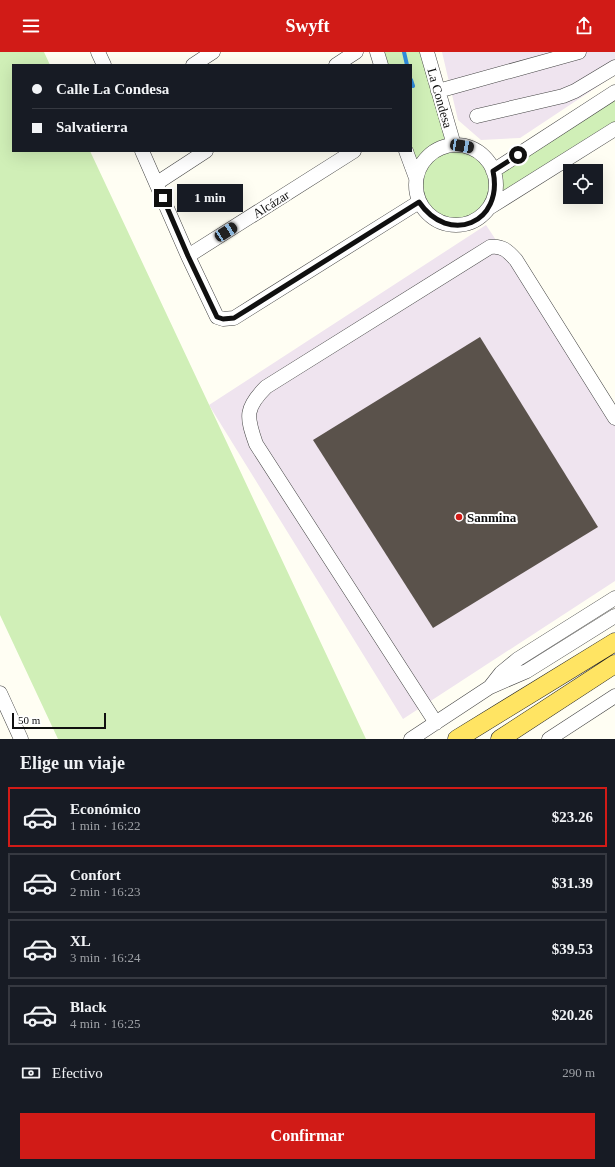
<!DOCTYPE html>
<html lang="es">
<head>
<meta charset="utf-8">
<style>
	:root { --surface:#171b24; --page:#242831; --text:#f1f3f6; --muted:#9ea1a6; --line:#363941; --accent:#d11b17 }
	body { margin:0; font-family:"Times New Roman",serif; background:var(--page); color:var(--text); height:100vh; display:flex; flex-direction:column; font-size:15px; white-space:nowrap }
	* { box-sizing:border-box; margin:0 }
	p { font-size:13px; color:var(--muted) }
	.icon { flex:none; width:22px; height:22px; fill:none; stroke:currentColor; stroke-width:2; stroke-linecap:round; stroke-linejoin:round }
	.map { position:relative; height:687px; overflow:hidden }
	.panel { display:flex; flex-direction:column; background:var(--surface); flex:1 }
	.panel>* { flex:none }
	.banner { position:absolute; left:12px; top:12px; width:400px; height:88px; border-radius:0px; box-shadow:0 4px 16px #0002; display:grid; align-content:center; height:88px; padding:0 20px; background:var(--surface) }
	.controls { position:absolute; left:563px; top:112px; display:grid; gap:8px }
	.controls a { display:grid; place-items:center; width:40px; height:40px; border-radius:0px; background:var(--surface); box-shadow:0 4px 16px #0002; font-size:20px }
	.scale { position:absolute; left:12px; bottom:10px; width:94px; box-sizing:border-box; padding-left:4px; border:2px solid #101010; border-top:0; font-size:11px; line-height:14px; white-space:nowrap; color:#101010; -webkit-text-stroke:3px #fff; paint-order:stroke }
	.end { position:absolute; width:18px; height:18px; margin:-9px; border:5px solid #101010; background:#fff; box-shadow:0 0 0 2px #fff }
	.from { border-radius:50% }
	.bubble { position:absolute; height:28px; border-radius:0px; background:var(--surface); box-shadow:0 4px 16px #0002; font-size:13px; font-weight:700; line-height:28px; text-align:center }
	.car { position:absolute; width:12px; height:24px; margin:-12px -6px; border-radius:5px; box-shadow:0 0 3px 1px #0007; background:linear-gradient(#222 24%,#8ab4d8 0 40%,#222 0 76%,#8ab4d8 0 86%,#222 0) }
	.banner b { display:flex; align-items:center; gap:14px; height:38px; font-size:15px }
	.banner b+b { border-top:1px solid var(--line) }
	.banner i { width:10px; height:10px; background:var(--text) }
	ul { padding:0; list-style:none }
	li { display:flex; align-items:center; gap:12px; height:60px; margin:0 8px 6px; padding:0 12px; border:2px solid var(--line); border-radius:0px }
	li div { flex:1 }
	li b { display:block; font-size:15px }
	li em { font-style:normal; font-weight:700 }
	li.selected { border-color:var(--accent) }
	li>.icon { width:36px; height:36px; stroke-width:1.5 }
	h2 { padding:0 20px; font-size:18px; line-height:48px }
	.pay { display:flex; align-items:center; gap:10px; height:44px; padding:0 20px; font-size:15px }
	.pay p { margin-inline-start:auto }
	.button { display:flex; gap:8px; margin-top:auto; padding:8px 20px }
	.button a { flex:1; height:46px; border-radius:0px; background:var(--accent); color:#fff; font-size:16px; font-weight:700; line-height:46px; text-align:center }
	header { display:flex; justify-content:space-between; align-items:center; height:52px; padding:0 20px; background:var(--accent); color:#fff; font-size:18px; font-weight:700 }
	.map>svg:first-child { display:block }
	.industrial { fill:#efe4ef }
	.green { fill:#d0efb7 }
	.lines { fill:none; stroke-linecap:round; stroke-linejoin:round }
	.stream { stroke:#308bdc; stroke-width:4 }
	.building { fill:#5a524b }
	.minor-casing { stroke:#434343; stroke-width:15 }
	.major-casing { stroke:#212121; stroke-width:19 }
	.minor { stroke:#fff; stroke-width:14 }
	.major { stroke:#ffe463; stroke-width:18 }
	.route { stroke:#101010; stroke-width:5 }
	.poi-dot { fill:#d11b17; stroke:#fff; stroke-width:1.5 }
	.labels { text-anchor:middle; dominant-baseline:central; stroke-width:4; stroke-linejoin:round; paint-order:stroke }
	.street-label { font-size:13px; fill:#101010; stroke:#fff }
	.poi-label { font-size:13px; font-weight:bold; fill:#101010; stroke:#fff; text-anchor:start }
</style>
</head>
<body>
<header><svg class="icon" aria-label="menu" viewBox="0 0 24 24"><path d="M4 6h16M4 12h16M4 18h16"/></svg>Swyft<svg class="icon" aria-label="share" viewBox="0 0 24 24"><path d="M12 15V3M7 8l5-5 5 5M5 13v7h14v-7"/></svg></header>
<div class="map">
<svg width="615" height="687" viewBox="0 0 615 687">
	<rect width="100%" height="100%" fill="#fffef3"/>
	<path class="industrial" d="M442,0H615V23L520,86L481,88L458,68Z
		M486,173L615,367V529L403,667L209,353Z"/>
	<path class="green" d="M0,0H44L50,13H13V99H90L366,687H58L0,563Z
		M377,0H427L454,93C475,96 482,101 493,118L615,40V77L489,156C478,167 467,174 451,172C438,171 426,162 420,150C416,143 417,135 416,126C416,117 412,108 411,99C408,71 411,41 411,13H381Z"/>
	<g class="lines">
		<path class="stream" d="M404,0L407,13
			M411,28L413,34"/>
	</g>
	<path class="building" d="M480,285L598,475L433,576L313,388Z"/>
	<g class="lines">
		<g class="minor-casing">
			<path id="minor" d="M98,0L104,13
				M377,0L381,13
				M427,0L454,93
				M193,13L213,0
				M336,13L356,0
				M438,39L579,0
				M477,64L563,44L575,39L615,15
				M416 133a40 40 0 1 1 80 0a40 40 0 1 1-80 0Z
				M142,99L188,204L217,265L223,267L234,266L419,150
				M406,99L416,126
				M493,119L615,40
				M157,131L206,99
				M489,156L615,77
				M188,204L354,99
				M490,635L501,621L518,607L615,546
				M0,641L21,687
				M436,671L256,392C246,364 245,356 266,335L490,195C502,193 508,199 516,208L615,366
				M411,687L490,635L527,619L615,564
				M549,687L615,644"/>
		</g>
		<g class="major-casing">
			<path id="major" d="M457,687L615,590
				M500,687L615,612"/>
		</g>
		<use href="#minor" class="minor"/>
		<use href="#major" class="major"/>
	</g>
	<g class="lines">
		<path class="route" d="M163,146L188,204L217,265L223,267L234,266L419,150C449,194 504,171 493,119L518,103"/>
	</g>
	<circle class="poi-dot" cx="459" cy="465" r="4"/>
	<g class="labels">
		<g class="street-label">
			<text transform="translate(440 46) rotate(74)">La Condesa</text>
			<text transform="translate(271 152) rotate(-32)">Alcázar</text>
		</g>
		<g class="poi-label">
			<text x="467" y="465">Sanmina</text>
		</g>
	</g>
</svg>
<div class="controls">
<a><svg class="icon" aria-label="locate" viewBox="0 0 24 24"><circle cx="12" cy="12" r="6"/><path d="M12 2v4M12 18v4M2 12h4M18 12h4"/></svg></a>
</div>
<div class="scale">50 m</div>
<i class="end from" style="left:518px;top:103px"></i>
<i class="end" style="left:163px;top:146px"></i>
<div class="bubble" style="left:177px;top:132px;width:66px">1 min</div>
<i class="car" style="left:462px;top:94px;rotate:100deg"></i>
<i class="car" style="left:226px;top:180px;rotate:57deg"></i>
<div class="banner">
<b><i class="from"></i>Calle La Condesa</b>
<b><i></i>Salvatierra</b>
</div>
</div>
<section class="panel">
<h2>Elige un viaje</h2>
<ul>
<li class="selected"><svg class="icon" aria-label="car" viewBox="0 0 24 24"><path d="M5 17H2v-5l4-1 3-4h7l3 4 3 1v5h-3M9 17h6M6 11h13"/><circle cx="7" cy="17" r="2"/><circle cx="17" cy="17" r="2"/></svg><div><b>Económico</b><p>1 min · 16:22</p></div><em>$23.26</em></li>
<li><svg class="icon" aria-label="car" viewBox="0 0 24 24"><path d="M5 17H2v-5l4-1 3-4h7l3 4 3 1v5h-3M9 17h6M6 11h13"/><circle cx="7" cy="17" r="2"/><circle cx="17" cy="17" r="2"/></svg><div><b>Confort</b><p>2 min · 16:23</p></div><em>$31.39</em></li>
<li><svg class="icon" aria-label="car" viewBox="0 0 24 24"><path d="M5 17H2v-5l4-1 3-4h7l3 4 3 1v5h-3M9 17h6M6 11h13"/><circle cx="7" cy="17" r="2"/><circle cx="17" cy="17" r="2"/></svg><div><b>XL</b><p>3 min · 16:24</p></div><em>$39.53</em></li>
<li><svg class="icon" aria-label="car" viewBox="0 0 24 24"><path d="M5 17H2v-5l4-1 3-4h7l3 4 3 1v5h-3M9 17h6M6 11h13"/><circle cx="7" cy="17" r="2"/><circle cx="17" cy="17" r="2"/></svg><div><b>Black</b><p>4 min · 16:25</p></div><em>$20.26</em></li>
</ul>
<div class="pay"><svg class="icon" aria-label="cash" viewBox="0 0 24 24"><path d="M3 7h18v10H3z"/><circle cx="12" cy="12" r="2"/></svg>Efectivo<p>290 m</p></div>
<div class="button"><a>Confirmar</a></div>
</section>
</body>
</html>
